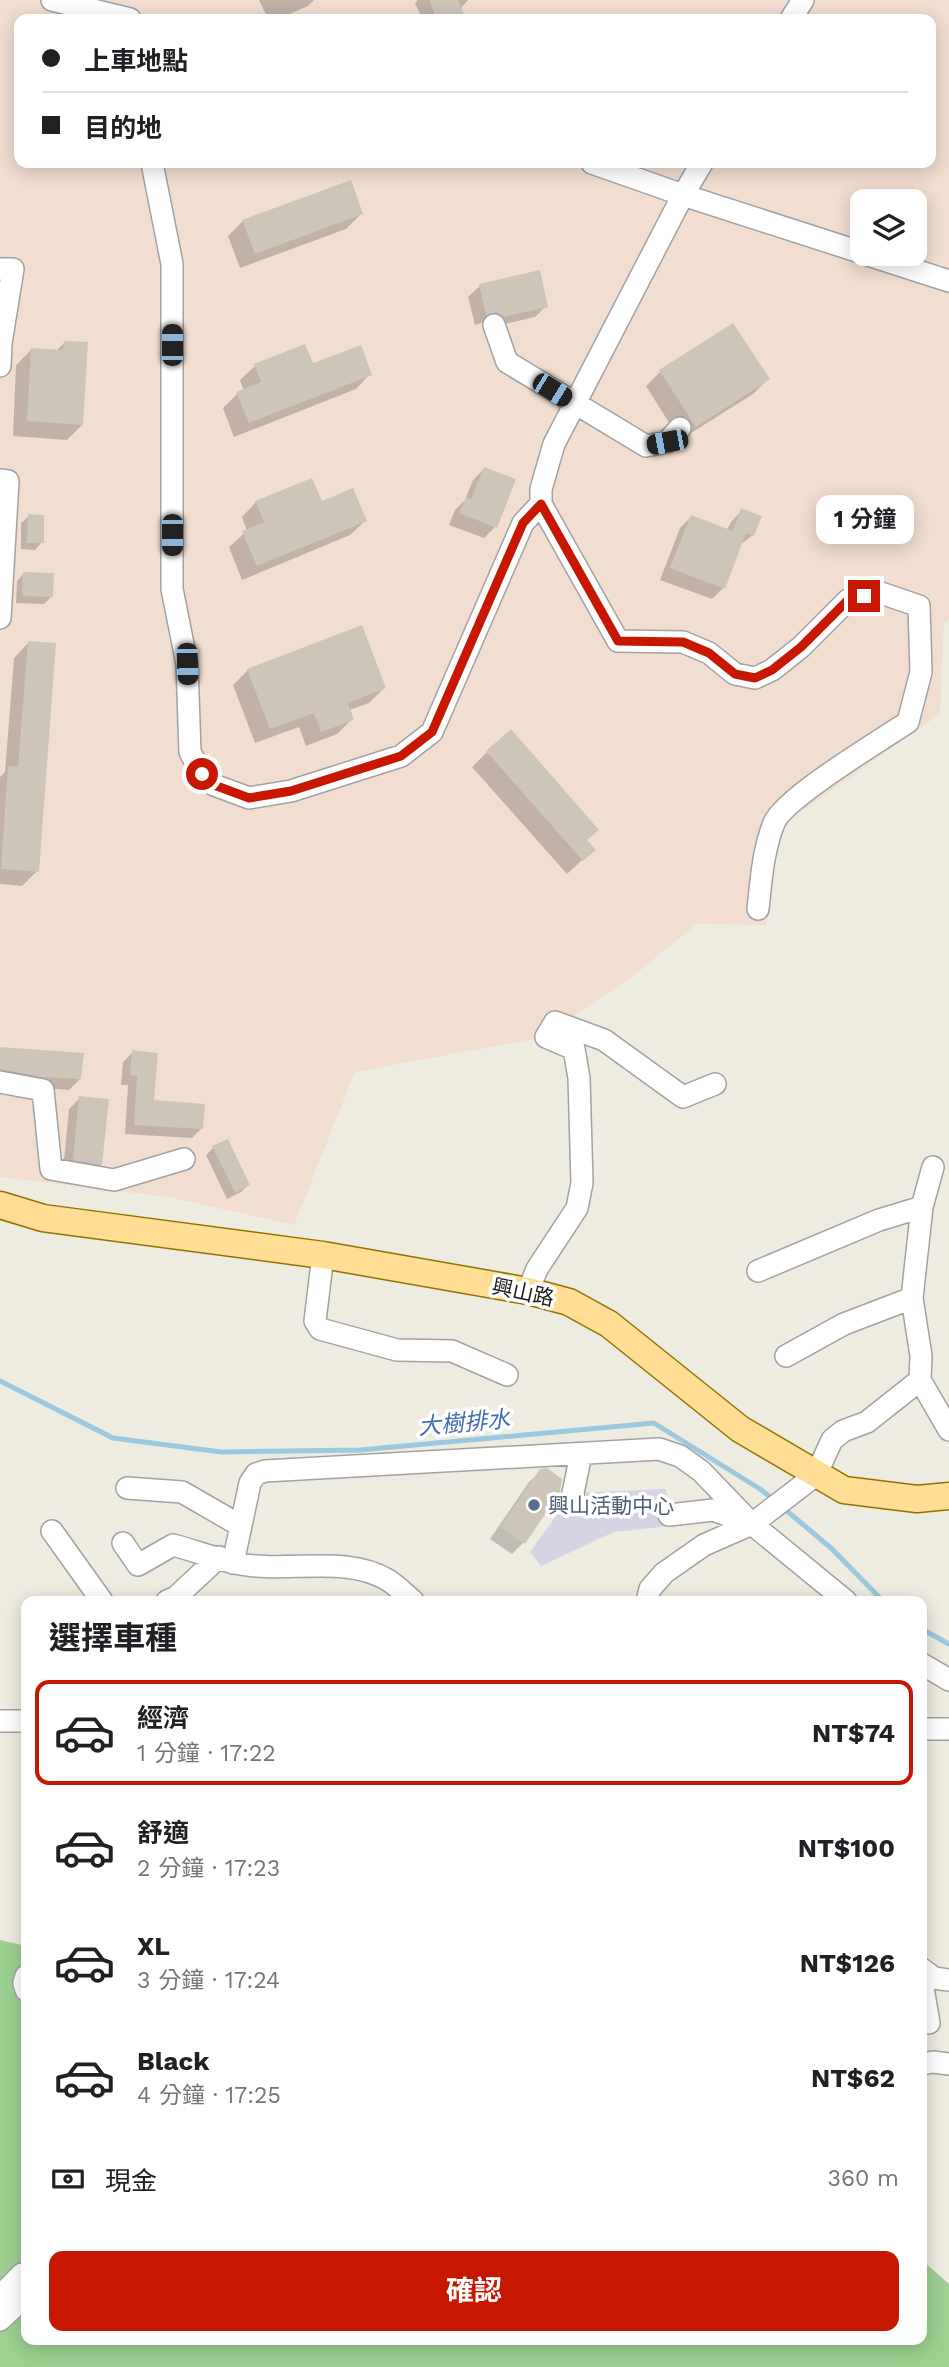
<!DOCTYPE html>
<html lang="zh-TW">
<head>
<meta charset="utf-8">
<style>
	:root { --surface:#fff; --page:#f2f2f2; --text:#202124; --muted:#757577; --line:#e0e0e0; --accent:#c71700 }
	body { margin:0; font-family:"Work Sans","Noto Sans TC",sans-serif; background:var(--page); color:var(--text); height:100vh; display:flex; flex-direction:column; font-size:26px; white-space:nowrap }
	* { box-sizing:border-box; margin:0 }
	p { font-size:23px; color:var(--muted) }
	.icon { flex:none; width:38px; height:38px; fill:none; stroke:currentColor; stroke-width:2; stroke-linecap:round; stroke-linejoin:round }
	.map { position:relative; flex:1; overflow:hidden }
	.drawer { position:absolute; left:21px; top:1596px; width:906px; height:749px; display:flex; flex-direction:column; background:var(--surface); border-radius:14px; box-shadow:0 4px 18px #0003 }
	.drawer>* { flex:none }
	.top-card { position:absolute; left:14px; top:14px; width:922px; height:154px; border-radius:14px; box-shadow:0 4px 18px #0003; display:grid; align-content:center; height:154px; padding:0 28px; background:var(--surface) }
	.controls { position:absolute; left:850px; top:189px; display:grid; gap:14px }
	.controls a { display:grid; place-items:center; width:77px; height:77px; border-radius:14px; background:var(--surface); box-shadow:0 4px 18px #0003; font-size:35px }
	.end { position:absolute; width:32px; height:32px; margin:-16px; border:9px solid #c71700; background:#fff; box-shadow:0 0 0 4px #fff }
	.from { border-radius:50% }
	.bubble { position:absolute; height:49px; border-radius:14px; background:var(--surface); box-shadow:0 4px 18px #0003; font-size:23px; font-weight:700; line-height:49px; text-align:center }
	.car { position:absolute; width:21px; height:42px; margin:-21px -10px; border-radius:9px; box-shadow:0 0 5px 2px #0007; background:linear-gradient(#222 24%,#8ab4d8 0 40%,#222 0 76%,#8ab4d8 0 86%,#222 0) }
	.top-card b { display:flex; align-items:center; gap:24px; height:66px; font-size:26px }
	.top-card b+b { border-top:2px solid var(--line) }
	.top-card i { width:18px; height:18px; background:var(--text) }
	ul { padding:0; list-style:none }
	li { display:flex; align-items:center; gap:21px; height:105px; margin:0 14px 10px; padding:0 14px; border:4px solid transparent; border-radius:14px }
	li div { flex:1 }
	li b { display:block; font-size:26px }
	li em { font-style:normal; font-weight:700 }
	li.on { border-color:var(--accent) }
	li>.icon { width:63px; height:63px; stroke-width:1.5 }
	h2 { padding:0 28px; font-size:32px; line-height:84px }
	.pay { display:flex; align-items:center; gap:18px; height:77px; padding:0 28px; font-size:26px }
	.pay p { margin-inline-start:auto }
	.action { display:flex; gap:14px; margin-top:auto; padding:14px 28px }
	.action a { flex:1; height:80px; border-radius:14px; background:var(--accent); color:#fff; font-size:28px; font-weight:700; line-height:80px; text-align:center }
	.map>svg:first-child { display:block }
	.military { fill:#f2ded1; fill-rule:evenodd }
	.forest { fill:#9cd191 }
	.plaza { fill:#d6d4e4 }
	.shadow { fill:#0003 }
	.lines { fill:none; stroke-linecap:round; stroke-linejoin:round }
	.stream { stroke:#9cc8e0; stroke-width:5 }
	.building { fill:#cec5b9 }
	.minor-casing { stroke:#a2a2a2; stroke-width:24 }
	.major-casing { stroke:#937300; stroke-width:29 }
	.minor { stroke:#fff; stroke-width:21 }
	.major { stroke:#ffdd94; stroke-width:26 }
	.route { stroke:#c71700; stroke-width:9 }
	.service-dot { fill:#5c6f8a; stroke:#fff; stroke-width:2.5 }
	.labels { text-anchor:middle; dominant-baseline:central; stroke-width:7; stroke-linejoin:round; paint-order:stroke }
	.street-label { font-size:21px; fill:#1b1b1b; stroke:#fff }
	.service-label { font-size:21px; fill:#4e5e75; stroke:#fff; text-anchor:start }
	.water-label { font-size:23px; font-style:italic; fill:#426cb1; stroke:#fff }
</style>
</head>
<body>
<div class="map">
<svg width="949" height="2367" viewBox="0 0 949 2367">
	<rect width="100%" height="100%" fill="#eeebe0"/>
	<path class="military" d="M0,0H949V619L944,623L940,714L778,828L768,885L767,925L697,924L627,981L540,1038L355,1072L294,1225L168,1197L0,1177ZM19,19H931V163H19ZM863,201H915V254H863Z"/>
	<path class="forest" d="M0,1940L26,1946V2340H922V2260L949,2284V2367H0Z"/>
	<path class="plaza" d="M666,1489L670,1526L614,1532L541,1566L530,1552L573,1493Z"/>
	<path class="shadow" d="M259,0H314L308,6L278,19H268Z
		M418,0H468L460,9L464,19H422L415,3Z
		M361,214L346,229L240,268L228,236L243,221Z
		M480,286L546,306L535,317L492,327L484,322L475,325L468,297Z
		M65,342L82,425L67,440L13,436L16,365L31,350L56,351Z
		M304,346L312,366L370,374L356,389L234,437L223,408L237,394L244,391L240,380L255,366Z
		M661,371L768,379L753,394L680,440L646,386Z
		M484,469L495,527L484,538L449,525L455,510L465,500L473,480Z
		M256,502L321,504L365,521L350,535L242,580L229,547L247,531L242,517Z
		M742,510L753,535L740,545L723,588L712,599L660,580L680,528L691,517L727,530L731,522Z
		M29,516L42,542L35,550L21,549V523Z
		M24,573L51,597L44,604L16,603L17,581Z
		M28,643L37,871L22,886L0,884V777L5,772L14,658Z
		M248,670L384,688L369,703L349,710L352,719L337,734L306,746L299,727L255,743L233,685Z
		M487,752L593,850L567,874L472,767Z
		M0,1049L80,1079L69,1090L31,1087L0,1081Z
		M133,1052L152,1102L202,1128L192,1138L125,1134L128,1085H121L123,1062Z
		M80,1098L101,1164L90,1175L63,1170L69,1109Z
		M213,1148L248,1185L241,1192L227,1199L206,1155Z
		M541,1471L523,1543L512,1554L490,1539L529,1482Z"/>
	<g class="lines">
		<path class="stream" d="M0,1381L113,1438L221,1452L360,1450L654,1423L760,1489L774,1500
			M781,1506L831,1548L883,1601
			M922,1629L949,1644"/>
	</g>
	<path class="building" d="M429,0H458L466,19H437Z
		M351,180L363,214L255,254L242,220Z
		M540,270L548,307L504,317L496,312L486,315L479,284Z
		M733,323L770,379L696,427L659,370Z
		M64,341L88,342L83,425L27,421L31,348L63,350Z
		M305,344L313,363L361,345L372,375L249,423L236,392L261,382L254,364Z
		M484,467L516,479L497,528L459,513L466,497L471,499Z
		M312,478L322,501L353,488L367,521L257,566L242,531L264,522L255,501Z
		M741,508L762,516L754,536L746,533L725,589L670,568L691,515L733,531Z
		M28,514L44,515V543H27Z
		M23,572L54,573L53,597L22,596Z
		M362,625L386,688L348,703L354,720L321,732L314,713L270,729L247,669Z
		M28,641L56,643L39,872L1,869L8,766L18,767Z
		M511,729L599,830L587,840L596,850L583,861L486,751Z
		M0,1047L84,1053L81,1079L43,1077L0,1069Z
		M132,1050L158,1053L154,1100L205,1104L203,1129L134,1125L137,1076L130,1075Z
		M79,1096L109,1099L102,1165L73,1160Z
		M228,1139L250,1185L235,1193L212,1146Z
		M547,1468L562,1479L560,1492L525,1544L500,1527L540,1469Z"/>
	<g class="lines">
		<g class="minor-casing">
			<path id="minor" d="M52,0L130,19
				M791,19L803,0
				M152,163L172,264V589L187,664L190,752L202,774L214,785L249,798L291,791L401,756L432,732L523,523L541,504
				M592,163L683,195L863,253
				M702,163L683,195L554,444L541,489V504L618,641L683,642L709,653L735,674L755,678L772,670L801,647L848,600L881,593L919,606L921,672L908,722C881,740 784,798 774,823C763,850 761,881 758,909
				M865,254L949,281
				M0,269H13L1,343L0,366
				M494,325L507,362L646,446L667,442L680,428
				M0,480L8,481L0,618
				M0,1082L43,1090L51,1169L114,1180L184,1159
				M933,1167L922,1207L912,1298L921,1356L920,1380L949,1430
				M323,1255L315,1321L320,1329L397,1350L452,1351L507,1375
				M758,1271L879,1220L922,1207
				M528,1291L537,1269L577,1208L582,1183L579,1078L574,1049L546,1037L555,1022L604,1040L683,1097L715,1084
				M786,1356L844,1324L912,1298
				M127,1488L182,1492L241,1526
				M573,1493L581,1454
				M669,1515L713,1510L746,1522
				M52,1531L102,1601
				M123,1543L138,1565L173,1545C200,1552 228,1564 256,1566C299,1570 349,1557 388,1580C397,1586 405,1594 413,1601
				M233,1563L250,1483L256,1474L265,1471L659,1449L680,1456L701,1471L752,1524L846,1601
				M167,1601L176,1597L219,1557
				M647,1601L650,1589L664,1573L704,1545L752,1524L816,1475L832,1440L843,1431L867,1422L920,1380
				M922,1664L949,1680
				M0,1721H26
				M922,1729H949
				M922,1969L934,1978L949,1980
				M26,1976L24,1983L26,1990
				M922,1982L929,2023
				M922,2064L933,2062L949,2064
				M0,2296L22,2274
				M0,2320L26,2296"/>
		</g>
		<g class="major-casing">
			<path id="major" d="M0,1205L43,1218L323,1255L528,1291L569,1302L609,1324L740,1429L844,1490L917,1499L949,1496"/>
		</g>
		<use href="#minor" class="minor"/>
		<use href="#major" class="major"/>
	</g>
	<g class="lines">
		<path class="route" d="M202,774L214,785L249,798L291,791L401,756L432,732L523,523L541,504L618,641L683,642L709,653L735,674L755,678L772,670L801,647L848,600L864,596"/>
	</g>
	<circle class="service-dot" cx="534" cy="1505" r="7"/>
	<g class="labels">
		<g class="street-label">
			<text transform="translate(523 1292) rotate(12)">興山路</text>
		</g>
		<g class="service-label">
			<text x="548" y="1505">興山活動中心</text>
		</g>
		<g class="water-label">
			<text transform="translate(464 1423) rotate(-5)">大樹排水</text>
		</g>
	</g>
</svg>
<div class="controls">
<a><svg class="icon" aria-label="layers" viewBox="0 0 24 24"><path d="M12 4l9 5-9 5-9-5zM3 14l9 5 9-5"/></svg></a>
</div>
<i class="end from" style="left:202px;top:774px"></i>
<i class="end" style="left:864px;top:596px"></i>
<div class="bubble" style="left:816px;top:495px;width:98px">1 分鐘</div>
<i class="car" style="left:172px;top:345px;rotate:0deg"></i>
<i class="car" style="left:552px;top:390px;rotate:122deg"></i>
<i class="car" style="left:667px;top:442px;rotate:259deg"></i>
<i class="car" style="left:172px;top:535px;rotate:180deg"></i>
<i class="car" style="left:187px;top:664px;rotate:178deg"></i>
<div class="top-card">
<b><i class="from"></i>上車地點</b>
<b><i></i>目的地</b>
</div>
<section class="drawer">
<h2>選擇車種</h2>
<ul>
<li class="on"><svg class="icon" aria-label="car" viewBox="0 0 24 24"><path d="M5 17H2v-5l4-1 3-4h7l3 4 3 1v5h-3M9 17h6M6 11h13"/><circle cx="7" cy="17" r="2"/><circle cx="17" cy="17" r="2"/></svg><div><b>經濟</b><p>1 分鐘 · 17:22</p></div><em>NT$74</em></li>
<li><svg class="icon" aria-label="car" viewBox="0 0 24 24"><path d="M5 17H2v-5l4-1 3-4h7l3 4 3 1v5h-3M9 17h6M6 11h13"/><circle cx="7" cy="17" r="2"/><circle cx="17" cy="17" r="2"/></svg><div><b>舒適</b><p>2 分鐘 · 17:23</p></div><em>NT$100</em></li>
<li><svg class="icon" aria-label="car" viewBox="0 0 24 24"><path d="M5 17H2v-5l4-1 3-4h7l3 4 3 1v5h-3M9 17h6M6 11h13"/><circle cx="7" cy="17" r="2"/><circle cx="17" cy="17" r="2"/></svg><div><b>XL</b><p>3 分鐘 · 17:24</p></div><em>NT$126</em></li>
<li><svg class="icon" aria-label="car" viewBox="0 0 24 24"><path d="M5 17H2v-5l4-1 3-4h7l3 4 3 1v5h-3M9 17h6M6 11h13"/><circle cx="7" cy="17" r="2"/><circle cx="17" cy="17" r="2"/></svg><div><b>Black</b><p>4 分鐘 · 17:25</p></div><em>NT$62</em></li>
</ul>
<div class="pay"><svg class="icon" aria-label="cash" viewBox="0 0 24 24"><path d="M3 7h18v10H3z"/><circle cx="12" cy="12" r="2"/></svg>現金<p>360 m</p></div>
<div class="action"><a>確認</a></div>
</section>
</div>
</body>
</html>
